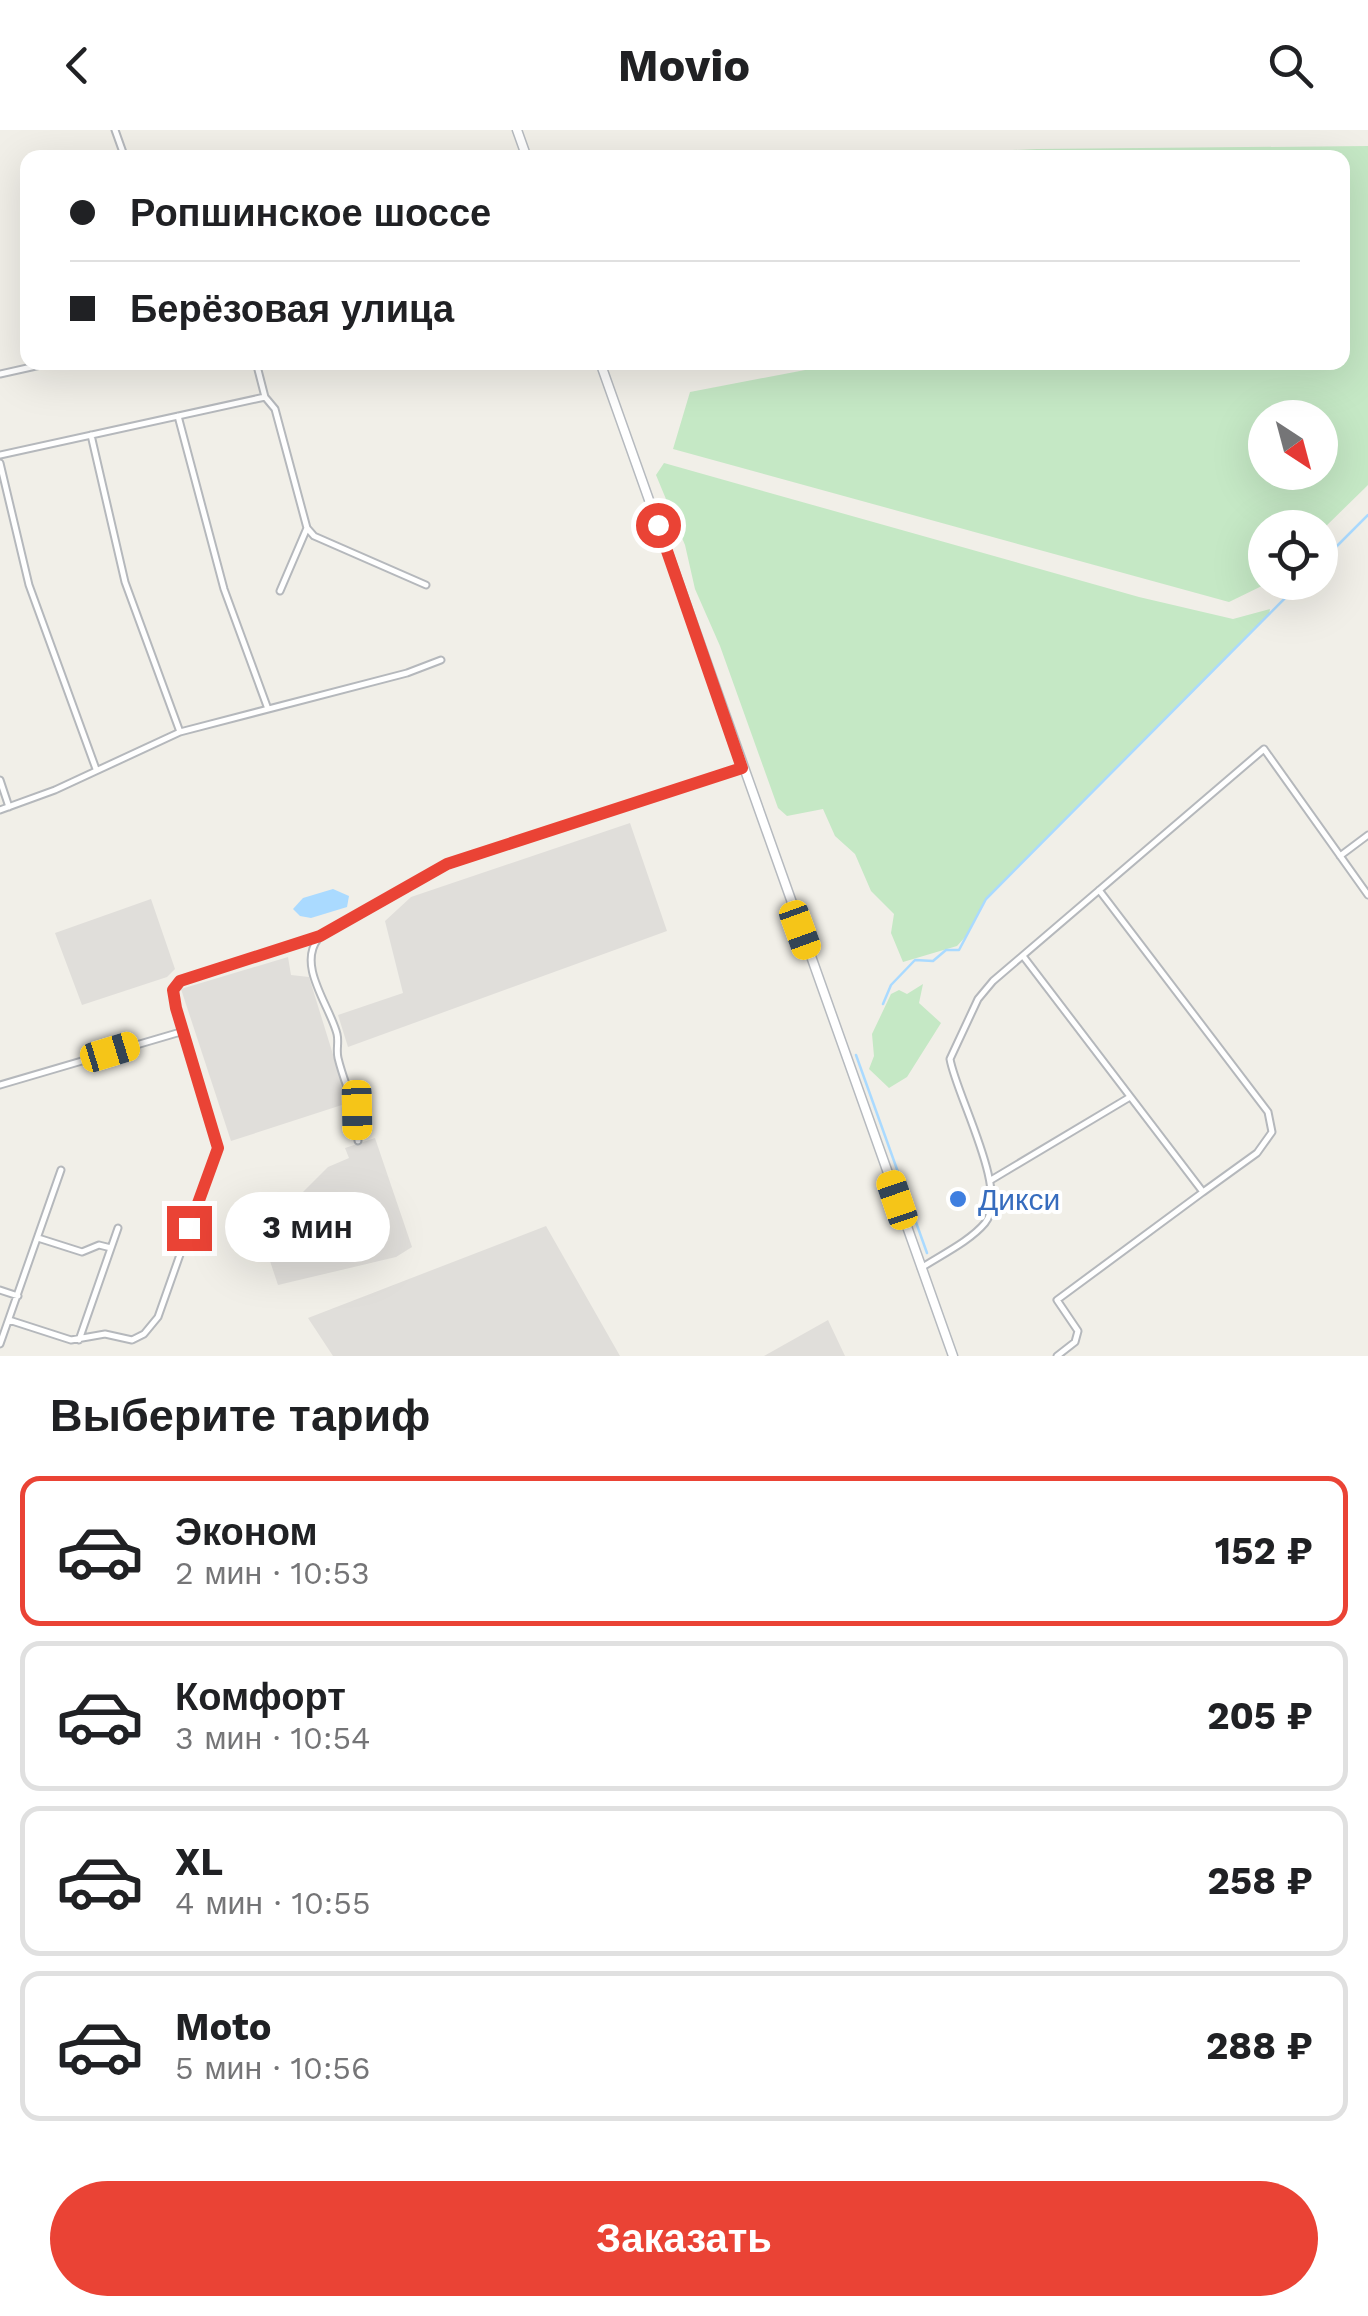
<!DOCTYPE html>
<html lang="ru">
<head>
<meta charset="utf-8">
<style>
	:root { --surface:#fff; --page:#f2f2f2; --text:#202124; --muted:#757577; --line:#e0e0e0; --accent:#ea4335 }
	body { margin:0; font-family:"Work Sans",sans-serif; background:var(--page); color:var(--text); height:100vh; display:flex; flex-direction:column; font-size:38px; white-space:nowrap }
	* { box-sizing:border-box; margin:0 }
	p { font-size:32px; color:var(--muted) }
	.icon { flex:none; width:55px; height:55px; fill:none; stroke:currentColor; stroke-width:2; stroke-linecap:round; stroke-linejoin:round }
	.map { position:relative; height:1226px; overflow:hidden }
	.details { display:flex; flex-direction:column; background:var(--surface); flex:1 }
	.details>* { flex:none }
	.banner { position:absolute; left:20px; top:20px; width:1330px; height:220px; border-radius:20px; box-shadow:0 10px 40px #0002; display:grid; align-content:center; height:220px; padding:0 50px; background:var(--surface) }
	.needle { width:65px; rotate:144deg }
	.fabs { position:absolute; left:1248px; top:270px; display:grid; gap:20px }
	.fabs a { display:grid; place-items:center; width:90px; height:90px; border-radius:50%; background:var(--surface); box-shadow:0 10px 40px #0002; font-size:50px }
	.end { position:absolute; width:45px; height:45px; margin:-22px; border:12px solid #ea4335; background:#fff; box-shadow:0 0 0 5px #fff }
	.from { border-radius:50% }
	.bubble { position:absolute; height:70px; border-radius:35px; background:var(--surface); box-shadow:0 10px 40px #0002; font-size:32px; font-weight:700; line-height:70px; text-align:center }
	.car { position:absolute; width:30px; height:60px; margin:-30px -15px; border-radius:12px; box-shadow:0 0 8px 2px #0007; background:linear-gradient(#f5c518 24%,#345 0 40%,#f5c518 0 76%,#345 0 86%,#f5c518 0) }
	.banner b { display:flex; align-items:center; gap:35px; height:95px; font-size:38px }
	.banner b+b { border-top:2px solid var(--line) }
	.banner i { width:25px; height:25px; background:var(--text) }
	ul { padding:0; list-style:none }
	li { display:flex; align-items:center; gap:30px; height:150px; margin:0 20px 15px; padding:0 30px; border:5px solid var(--line); border-radius:20px }
	li div { flex:1 }
	li b { display:block; font-size:38px }
	li em { font-style:normal; font-weight:700 }
	li.selected { border-color:var(--accent) }
	li>.icon { width:90px; height:90px; stroke-width:1.5 }
	h2 { padding:0 50px; font-size:45px; line-height:120px }
	.cta { display:flex; gap:20px; margin-top:auto; padding:20px 50px }
	.cta a { flex:1; height:115px; border-radius:60px; background:var(--accent); color:#fff; font-size:40px; font-weight:700; line-height:115px; text-align:center }
	header { display:flex; justify-content:space-between; align-items:center; height:130px; padding:0 50px; background:var(--surface); font-size:45px; font-weight:700 }
	.map>svg:first-child { display:block }
	.industrial { fill:#e0deda }
	.green { fill:#c5e8c5; fill-rule:evenodd }
	.water { fill:#aadaff }
	.lines { fill:none; stroke-linecap:round; stroke-linejoin:round }
	.stream { stroke:#aadaff; stroke-width:2.5 }
	.street-casing { stroke:#b5b8bc; stroke-width:9 }
	.secondary-casing { stroke:#b6babf; stroke-width:11 }
	.street { stroke:#fff; stroke-width:5 }
	.secondary { stroke:#fff; stroke-width:8 }
	.route { stroke:#ea4335; stroke-width:12 }
	.shop-dot { fill:#3f7fe0; stroke:#fff; stroke-width:4 }
	.labels { text-anchor:middle; dominant-baseline:central; stroke-width:8; stroke-linejoin:round; paint-order:stroke }
	.shop-label { font-size:30px; fill:#366cbe; stroke:#fff; text-anchor:start }
</style>
</head>
<body>
<header><svg class="icon" aria-label="back" viewBox="0 0 24 24"><path d="M15 5l-7 7 7 7"/></svg>Movio<svg class="icon" aria-label="search" viewBox="0 0 24 24"><circle cx="10" cy="10" r="6"/><path d="M15 15l6 6"/></svg></header>
<div class="map">
<svg width="1368" height="1226" viewBox="0 0 1368 1226">
	<rect width="100%" height="100%" fill="#f1efe8"/>
	<path class="industrial" d="M630,693L667,801L348,917L338,885L403,863L385,791L411,767Z
		M151,769L175,839L167,847L82,875L55,803Z
		M288,827L291,845L309,847L348,973L231,1011L181,859Z
		M375,1008L412,1117L396,1127L278,1155L261,1104L328,1037L349,1028L345,1018Z
		M546,1096L620,1226H333L308,1188Z
		M828,1190L845,1226H764Z"/>
	<path class="green" d="M1368,16V355L1320,402V398H1265V452L1268,453L1229,472L673,319L690,262L847,232H1342V28L846,27L1037,19ZM1265,288H1320V342H1265Z
		M664,333L1139,467L1233,489L1270,479L1269,485L986,769L967,805L957,816L903,832L891,803L894,784L871,761L855,724L835,706L823,679L787,686L778,678L720,516L695,459L685,415L656,345Z
		M923,854L919,873L941,893L907,947L889,958L869,939L874,926L872,904L891,864L899,860L907,864Z"/>
	<path class="water" d="M333,759L349,766L347,777L311,788L300,786L293,779L303,768Z"/>
	<g class="lines">
		<path class="stream" d="M1320,433L1368,385
			M883,874L891,855L915,830L933,831L946,820H959L986,769L1301,452
			M856,925L927,1123"/>
		<g class="street-casing">
			<path id="street" d="M115,0L125,28
				M256,232L265,267L275,279L307,398L314,406L426,455
				M0,244L54,232
				M178,286L224,459L268,579
				M91,305L125,452L180,602
				M0,325L265,267
				M0,333L29,455L96,639
				M280,461L307,398
				M0,650L9,677
				M0,680L55,660L180,602L407,543L441,530
				M1340,726L1368,705
				M318,809C297,836 330,876 337,904C339,912 336,920 338,928C346,961 357,972 358,1011
				M1023,826L1203,1062L1257,1023L1272,1002L1268,982L1099,760
				M0,955L184,901
				M991,1050L1130,967
				M38,1108L82,1122L99,1115L111,1118
				M921,1138C941,1125 970,1111 985,1093C1010,1062 956,965 950,929L978,869L993,851L1264,619L1368,765
				M0,1160L18,1166
				M9,1190L71,1210L105,1204L132,1210L144,1204L158,1187L218,1017L176,878L173,860L180,851L320,807L447,735L742,638
				M79,1210L118,1098
				M0,1214L61,1040
				M1057,1226L1075,1212L1078,1201L1057,1170L1203,1062"/>
		</g>
		<g class="secondary-casing">
			<path id="secondary" d="M517,0L527,28
				M600,232L953,1226"/>
		</g>
		<use href="#street" class="street"/>
		<use href="#secondary" class="secondary"/>
	</g>
	<g class="lines">
		<path class="route" d="M189,1098L218,1018L176,878L173,860L180,851L320,806L447,734L742,638L658,395"/>
	</g>
	<circle class="shop-dot" cx="958" cy="1069" r="10"/>
	<g class="labels">
		<g class="shop-label">
			<text x="978" y="1069">Дикси</text>
		</g>
	</g>
</svg>
<div class="fabs">
<a><svg class="needle" viewBox="-14 -14 28 28"><path d="M0-13l5 13h-10z" fill="#e53935"/><path d="M0 13l5-13h-10z" fill="#757577"/></svg></a>
<a><svg class="icon" aria-label="locate" viewBox="0 0 24 24"><circle cx="12" cy="12" r="6"/><path d="M12 2v4M12 18v4M2 12h4M18 12h4"/></svg></a>
</div>
<i class="end from" style="left:658px;top:395px"></i>
<i class="end" style="left:189px;top:1098px"></i>
<div class="bubble" style="left:225px;top:1062px;width:165px">3 мин</div>
<i class="car" style="left:800px;top:800px;rotate:160deg"></i>
<i class="car" style="left:110px;top:922px;rotate:73deg"></i>
<i class="car" style="left:357px;top:980px;rotate:179deg"></i>
<i class="car" style="left:897px;top:1070px;rotate:341deg"></i>
<div class="banner">
<b><i class="from"></i>Ропшинское шоссе</b>
<b><i></i>Берёзовая улица</b>
</div>
</div>
<section class="details">
<h2>Выберите тариф</h2>
<ul>
<li class="selected"><svg class="icon" aria-label="car" viewBox="0 0 24 24"><path d="M5 17H2v-5l4-1 3-4h7l3 4 3 1v5h-3M9 17h6M6 11h13"/><circle cx="7" cy="17" r="2"/><circle cx="17" cy="17" r="2"/></svg><div><b>Эконом</b><p>2 мин · 10:53</p></div><em>152 ₽</em></li>
<li><svg class="icon" aria-label="car" viewBox="0 0 24 24"><path d="M5 17H2v-5l4-1 3-4h7l3 4 3 1v5h-3M9 17h6M6 11h13"/><circle cx="7" cy="17" r="2"/><circle cx="17" cy="17" r="2"/></svg><div><b>Комфорт</b><p>3 мин · 10:54</p></div><em>205 ₽</em></li>
<li><svg class="icon" aria-label="car" viewBox="0 0 24 24"><path d="M5 17H2v-5l4-1 3-4h7l3 4 3 1v5h-3M9 17h6M6 11h13"/><circle cx="7" cy="17" r="2"/><circle cx="17" cy="17" r="2"/></svg><div><b>XL</b><p>4 мин · 10:55</p></div><em>258 ₽</em></li>
<li><svg class="icon" aria-label="car" viewBox="0 0 24 24"><path d="M5 17H2v-5l4-1 3-4h7l3 4 3 1v5h-3M9 17h6M6 11h13"/><circle cx="7" cy="17" r="2"/><circle cx="17" cy="17" r="2"/></svg><div><b>Moto</b><p>5 мин · 10:56</p></div><em>288 ₽</em></li>
</ul>
<div class="cta"><a>Заказать</a></div>
</section>
</body>
</html>
